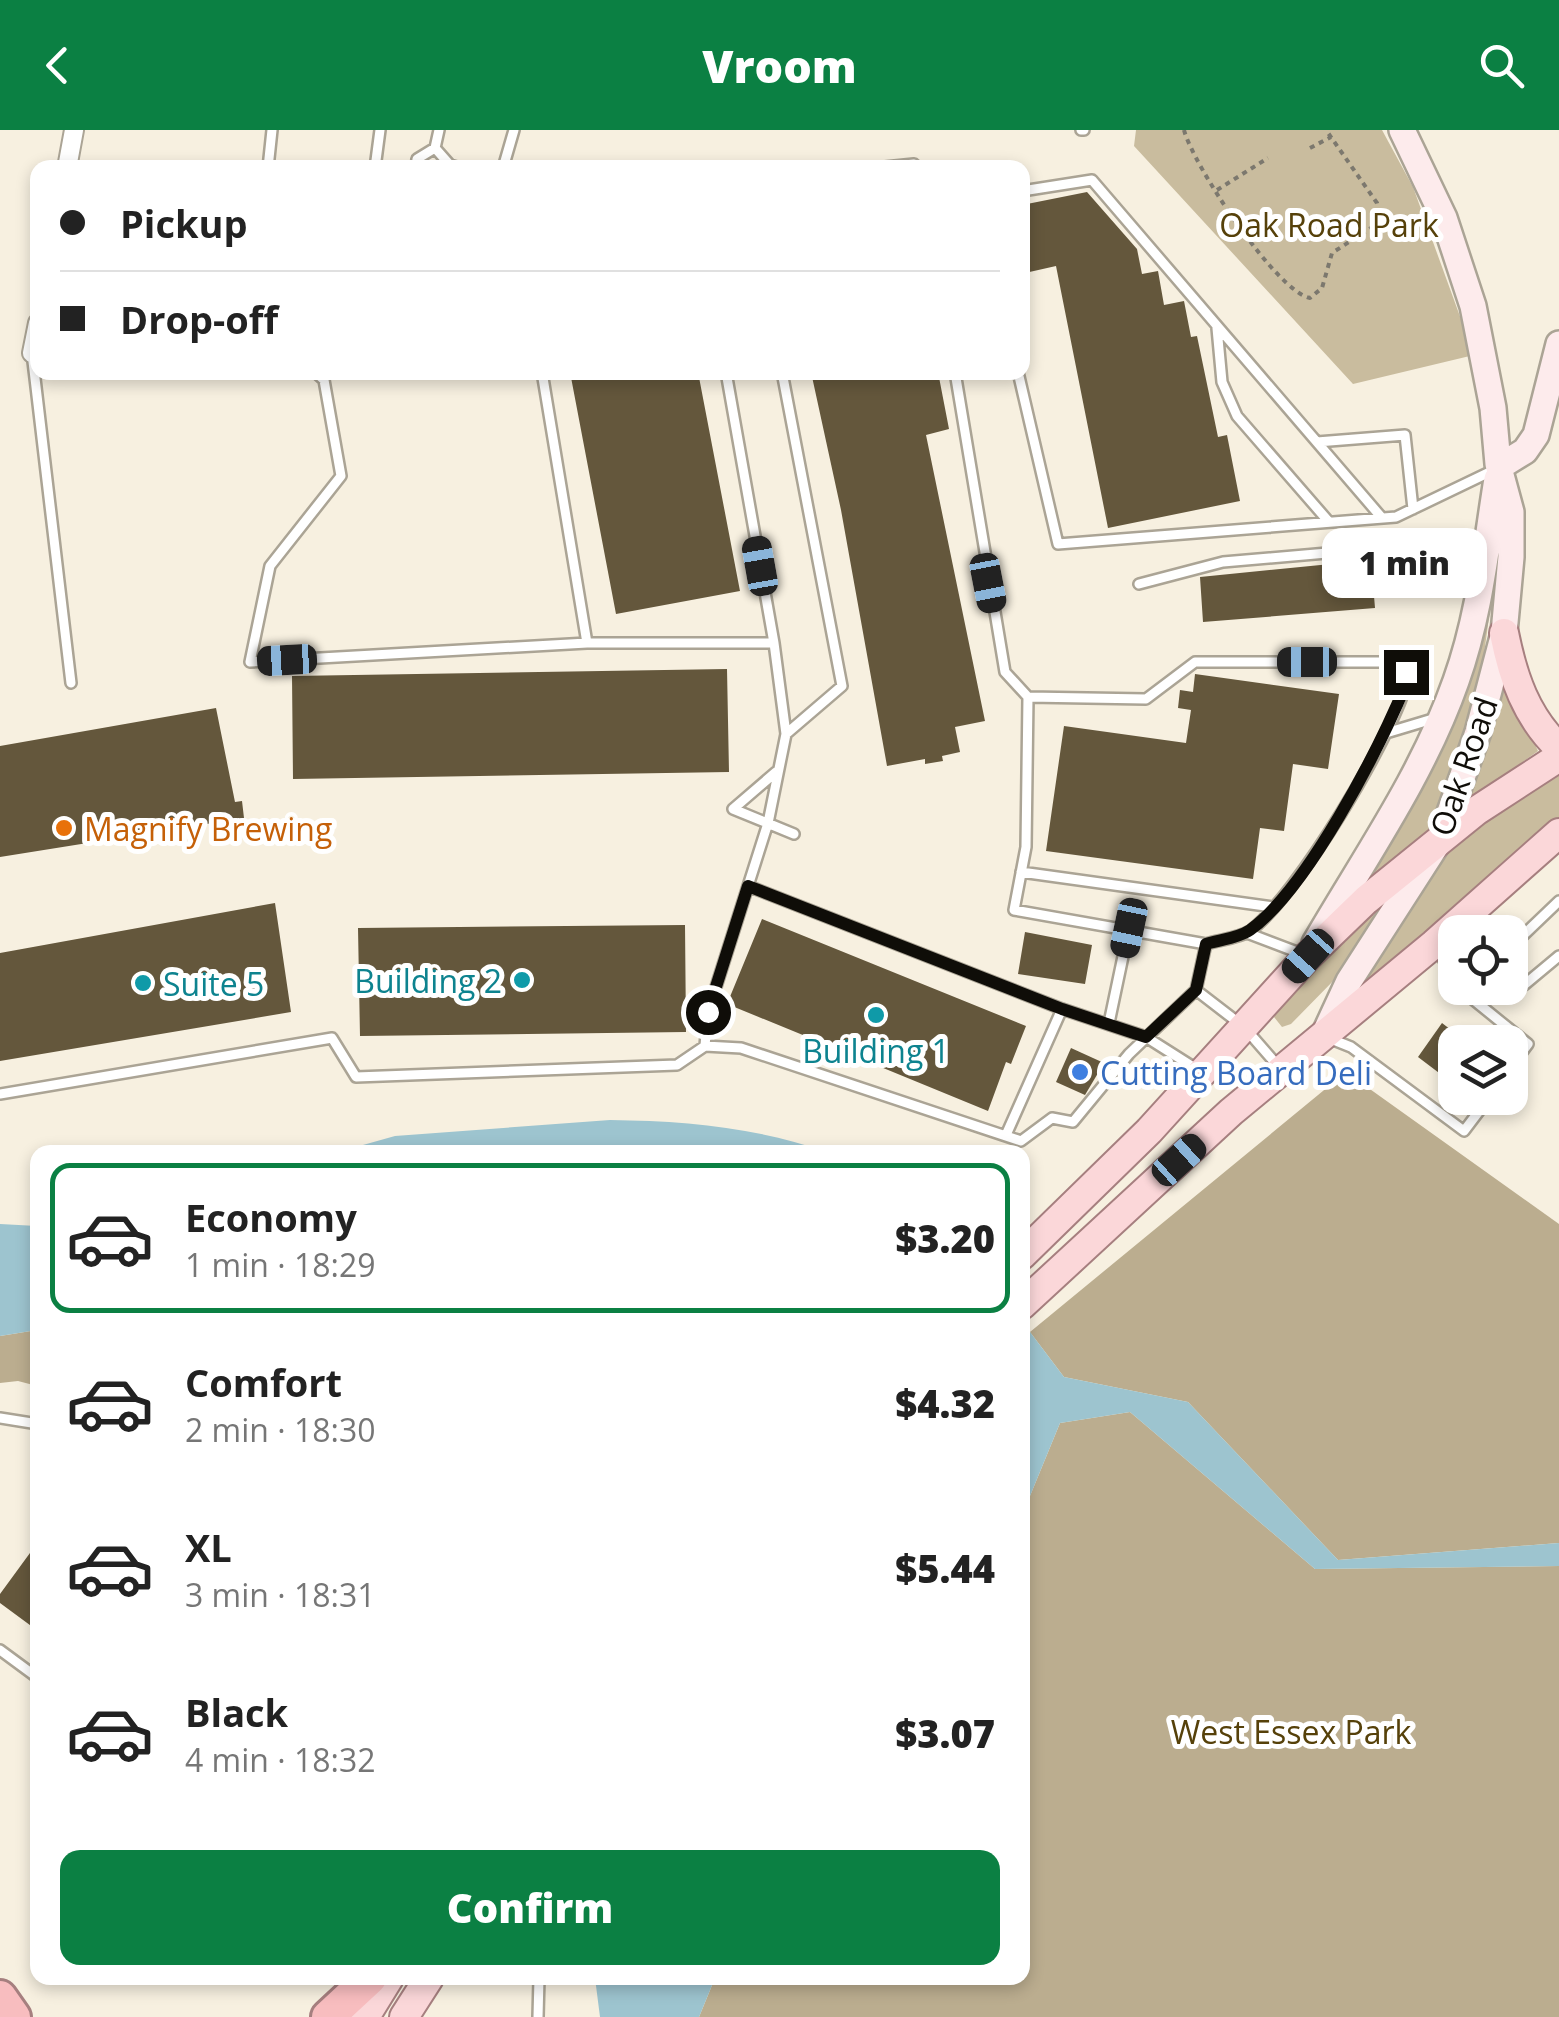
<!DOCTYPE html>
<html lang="en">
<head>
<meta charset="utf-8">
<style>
	:root { --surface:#fff; --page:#f2f2f2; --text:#222; --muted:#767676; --line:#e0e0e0; --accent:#0b8043 }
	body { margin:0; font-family:"Open Sans",sans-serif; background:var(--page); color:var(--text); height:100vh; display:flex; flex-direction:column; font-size:38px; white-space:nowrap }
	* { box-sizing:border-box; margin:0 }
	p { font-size:32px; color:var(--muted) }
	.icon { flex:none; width:55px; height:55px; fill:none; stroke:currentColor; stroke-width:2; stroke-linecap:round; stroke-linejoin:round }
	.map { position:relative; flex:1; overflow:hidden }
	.details { position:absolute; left:30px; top:1015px; width:1000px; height:840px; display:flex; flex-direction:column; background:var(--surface); border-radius:20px; box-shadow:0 5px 15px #0003 }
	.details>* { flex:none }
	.banner { position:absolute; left:30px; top:30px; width:1000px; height:220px; border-radius:20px; box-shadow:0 5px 15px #0003; display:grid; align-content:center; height:220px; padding:0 30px; background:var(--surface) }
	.buttons { position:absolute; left:1438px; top:785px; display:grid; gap:20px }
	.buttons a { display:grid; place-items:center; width:90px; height:90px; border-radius:20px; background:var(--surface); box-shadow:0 5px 15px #0003; font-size:50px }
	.end { position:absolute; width:45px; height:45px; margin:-22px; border:12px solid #0f0d08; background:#fff; box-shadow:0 0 0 5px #fff }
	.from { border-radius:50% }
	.bubble { position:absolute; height:70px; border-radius:20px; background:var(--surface); box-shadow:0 5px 15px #0003; font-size:32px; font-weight:800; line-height:70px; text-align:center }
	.car { position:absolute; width:30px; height:60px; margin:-30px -15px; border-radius:12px; box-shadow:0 0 8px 2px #0007; background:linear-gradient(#222 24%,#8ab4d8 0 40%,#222 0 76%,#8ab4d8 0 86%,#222 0) }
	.banner b { display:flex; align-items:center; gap:35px; height:95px; font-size:38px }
	.banner b+b { border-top:2px solid var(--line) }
	.banner i { width:25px; height:25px; background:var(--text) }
	ul { padding:18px 0 0; list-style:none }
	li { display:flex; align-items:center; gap:30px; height:150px; margin:0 20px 15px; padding:0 10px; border:5px solid transparent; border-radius:20px }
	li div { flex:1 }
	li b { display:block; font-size:38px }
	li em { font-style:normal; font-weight:800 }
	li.active { border-color:var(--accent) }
	li>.icon { width:90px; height:90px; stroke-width:1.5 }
	.button { display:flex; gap:20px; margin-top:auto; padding:20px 30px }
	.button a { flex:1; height:115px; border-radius:20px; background:var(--accent); color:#fff; font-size:40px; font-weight:800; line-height:115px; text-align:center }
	header { display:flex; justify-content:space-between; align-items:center; height:130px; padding:0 30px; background:var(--accent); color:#fff; font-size:45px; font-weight:800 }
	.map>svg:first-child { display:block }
	.green { fill:#c9bc9e }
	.forest { fill:#bbad8f }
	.water { fill:#9dc4cf }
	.building { fill:#64573c }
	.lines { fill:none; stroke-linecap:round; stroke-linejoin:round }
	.lane-casing { stroke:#aba495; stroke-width:14 }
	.street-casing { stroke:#aba495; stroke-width:22 }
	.secondary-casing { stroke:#aba495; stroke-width:30 }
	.primary-casing { stroke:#a67f7f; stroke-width:32 }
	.highway-casing { stroke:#a67f7f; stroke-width:38 }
	.path { stroke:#7c786e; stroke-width:4; stroke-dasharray:5 5; stroke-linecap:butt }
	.lane { stroke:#fff; stroke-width:9 }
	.street { stroke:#fff; stroke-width:18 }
	.secondary { stroke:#fdebec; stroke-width:25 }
	.primary { stroke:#fbd7d9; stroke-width:28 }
	.highway { stroke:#f8bdbf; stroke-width:32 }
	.route { stroke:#0f0d08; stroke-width:12 }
	.food-dot { fill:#e8710a; stroke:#fff; stroke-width:4 }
	.culture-dot { fill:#0f9aa8; stroke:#fff; stroke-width:4 }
	.shop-dot { fill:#3f7fe0; stroke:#fff; stroke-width:4 }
	.labels { text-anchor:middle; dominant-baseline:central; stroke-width:10; stroke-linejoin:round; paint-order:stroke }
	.park-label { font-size:32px; fill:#56410a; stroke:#fff }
	.street-label { font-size:32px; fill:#0f0d08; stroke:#fff }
	.food-label { font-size:32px; fill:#c56008; stroke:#fff; text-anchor:start }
	.culture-label { font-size:32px; fill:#0d838f; stroke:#fff; text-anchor:end }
	.shop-label { font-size:32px; fill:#366cbe; stroke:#fff; text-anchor:start }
</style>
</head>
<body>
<header><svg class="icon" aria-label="back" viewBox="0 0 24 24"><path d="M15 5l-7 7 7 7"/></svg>Vroom<svg class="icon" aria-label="search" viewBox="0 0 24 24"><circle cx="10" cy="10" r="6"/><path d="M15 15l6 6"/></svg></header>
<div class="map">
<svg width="1559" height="1887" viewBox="0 0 1559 1887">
	<rect width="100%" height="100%" fill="#f7f0e0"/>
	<path class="green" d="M1136,0H1382L1413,57L1474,225L1353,254L1134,16Z
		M1497,429L1480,553L1446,663L1428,700L1363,754Z
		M1501,542L1538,621L1467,672Z
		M1559,640V688L1363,859L1361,856L1442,722Z
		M1369,784L1378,786L1338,846L1291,894L1282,897L1274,887L1278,878Z"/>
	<path class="forest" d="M1346,942L1559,1094V1413L1338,1430L1188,1272L1064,1247L1030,1202Z
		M37,1200V1256L18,1251L0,1253V1206Z
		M1130,1282L1315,1439L1559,1436V1887H699L715,1848H1022L1023,1383L1060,1293Z"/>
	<path class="water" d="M610,990C686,991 754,997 827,1022H338L395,1006Z
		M0,1094L37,1096V1200L0,1206Z
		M1030,1202L1064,1247L1188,1272L1338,1430L1559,1413V1436L1315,1439L1130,1282L1060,1293L1023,1383L1022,1209Z
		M595,1848H715L699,1887H600Z"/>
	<path class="building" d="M1087,62L1137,119L1142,144L1158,141L1164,175L1184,171L1191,207L1197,206L1218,307L1227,305L1240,371L1108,398L1056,136L1025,143L1022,131V75Z
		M570,242H698L740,461L616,484Z
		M811,242H938L949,299L926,305L985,591L955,597L960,622L942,626L943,631L925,634V629L887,636L841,380Z
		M1371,430L1375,478L1203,492L1200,447Z
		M727,539L729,642L293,649L292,546Z
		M1195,544L1339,564L1328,639L1293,634L1284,701L1260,698L1253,749L1046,721L1064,596L1186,613L1191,580L1178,578L1180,560L1193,562Z
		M216,578L235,672L242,671L244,688L0,727V616Z
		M275,773L291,882L0,931V823Z
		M762,789L1026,896L1011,934L1006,932L988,981L727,874Z
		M685,795L686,902L360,906L358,798Z
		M1025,802L1092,815L1085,854L1018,844Z
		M1442,893L1455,903V955L1418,927Z
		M1071,918L1104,933L1085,965L1056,952Z
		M38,1412V1501L0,1473V1464Z"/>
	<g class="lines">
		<g class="lane-casing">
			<path id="lane" d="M1081,0H1084
				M435,18L450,35L460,38
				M268,38L272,0
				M375,38L380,0
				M416,38L417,29L435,18L439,0
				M503,38L514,0
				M875,38L914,34L917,38
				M1022,61L1092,50L1382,388
				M1217,198L1222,252L1237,286L1329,392
				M32,223L71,553
				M315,242L324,250L341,346L270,436L250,532L587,513H774
				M542,242L587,513
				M782,242L842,556L786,604
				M955,242L1005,542L1028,567L1026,717L1014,780L1206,814
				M1018,242L1058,414L1396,387L1496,339
				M1317,312L1405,305L1413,379
				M1139,454L1223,432L1487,409
				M1386,603L1436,588
				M733,679L794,704
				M733,679L776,642
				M1021,742L1273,777
				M748,756L1062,879L1146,907L1198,940
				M1247,803L1305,825
				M1437,818L1455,850
				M1510,818L1559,771
				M1524,855L1559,826
				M1459,858L1528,914L1510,938
				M1196,860L1244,897L1278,936
				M1109,893L1129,798
				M1331,909L1351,917L1464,1001L1489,968
				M705,916L708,882L768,693L786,604L774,513L726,242
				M0,964L332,908L356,947L677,935L705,916L741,918L1021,1011L1052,988L1073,992L1129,924L1196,860L1206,814C1219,810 1239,808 1250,801C1297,766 1394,605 1408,548L1399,536L1382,532H1195L1146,569L1028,567
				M1006,1005L1062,879
				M0,1288L38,1294
				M0,1520L38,1548
				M538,1887L539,1848"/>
		</g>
		<g class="street-casing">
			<path id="street" d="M67,38L74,0
				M32,223L38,193"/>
		</g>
		<g class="secondary-casing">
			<path id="secondary" d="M1499,337L1525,321L1536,305L1559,214
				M1315,813C1365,727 1423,645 1456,551C1480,484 1486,417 1497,349
				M1324,905L1349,851L1441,708L1478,602L1504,503L1511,427V382L1498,334L1493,278L1473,176L1444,88L1402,0"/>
		</g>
		<g class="primary-casing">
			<path id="primary" d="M1504,503C1513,548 1526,586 1559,618
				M1022,1125L1149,1001L1308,826L1366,770L1476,681L1559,627
				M1022,1175L1231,982L1434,814L1559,703
				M365,1887L389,1848
				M404,1887L429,1848"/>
		</g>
		<g class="highway-casing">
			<path id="highway" d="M0,1867L14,1887
				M328,1887L370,1848"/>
		</g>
		<path class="path" d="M1184,0C1193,35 1276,161 1310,168L1322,158L1332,123L1374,96L1380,87L1377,73L1326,0
			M1310,18L1331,7
			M1217,60L1268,28"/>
		<use href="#lane" class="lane"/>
		<use href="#street" class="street"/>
		<use href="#secondary" class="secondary"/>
		<use href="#primary" class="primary"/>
		<use href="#highway" class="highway"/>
	</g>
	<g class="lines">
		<path class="route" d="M708,882L748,756L1062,879L1146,907L1196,860L1206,814C1219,810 1239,808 1250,800C1308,758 1378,621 1406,554V542"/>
	</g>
	<circle class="food-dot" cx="64" cy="698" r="10"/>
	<g class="culture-dot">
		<circle cx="522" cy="850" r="10"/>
		<circle cx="143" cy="853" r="10"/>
		<circle cx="876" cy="885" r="10"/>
	</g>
	<circle class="shop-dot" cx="1080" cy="942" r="10"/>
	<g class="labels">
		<g class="park-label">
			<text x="1329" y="94">Oak Road Park</text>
			<text x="1291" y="1601">West Essex Park</text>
		</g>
		<g class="street-label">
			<text transform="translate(1463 636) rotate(-71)">Oak Road</text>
		</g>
		<g class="food-label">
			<text x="84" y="698">Magnify Brewing</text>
		</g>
		<g class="culture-label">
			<text x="502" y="850">Building 2</text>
			<text x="163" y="853" text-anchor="start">Suite 5</text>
			<text x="876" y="920" text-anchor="middle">Building 1</text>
		</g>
		<g class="shop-label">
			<text x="1100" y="942">Cutting Board Deli</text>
		</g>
	</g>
</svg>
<div class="buttons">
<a><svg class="icon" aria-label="locate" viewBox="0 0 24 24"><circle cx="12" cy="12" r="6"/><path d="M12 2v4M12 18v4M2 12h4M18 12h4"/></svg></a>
<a><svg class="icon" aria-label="layers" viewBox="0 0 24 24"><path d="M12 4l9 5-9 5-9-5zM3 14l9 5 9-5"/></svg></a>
</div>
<i class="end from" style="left:708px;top:882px"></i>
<i class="end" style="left:1406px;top:542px"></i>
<div class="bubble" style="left:1322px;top:398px;width:165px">1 min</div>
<i class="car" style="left:760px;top:436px;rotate:350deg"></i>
<i class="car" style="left:988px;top:453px;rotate:169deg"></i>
<i class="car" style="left:287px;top:530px;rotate:267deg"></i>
<i class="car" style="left:1307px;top:532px;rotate:270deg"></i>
<i class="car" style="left:1129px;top:798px;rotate:192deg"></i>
<i class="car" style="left:1308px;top:826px;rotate:222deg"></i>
<i class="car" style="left:1179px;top:1030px;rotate:48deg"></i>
<div class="banner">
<b><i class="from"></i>Pickup</b>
<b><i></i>Drop-off</b>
</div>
<section class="details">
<ul>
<li class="active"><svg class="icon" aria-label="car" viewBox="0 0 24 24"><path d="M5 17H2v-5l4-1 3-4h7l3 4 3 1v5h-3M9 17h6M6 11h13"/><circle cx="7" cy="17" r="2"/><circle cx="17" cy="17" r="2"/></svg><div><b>Economy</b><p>1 min · 18:29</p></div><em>$3.20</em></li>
<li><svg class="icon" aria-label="car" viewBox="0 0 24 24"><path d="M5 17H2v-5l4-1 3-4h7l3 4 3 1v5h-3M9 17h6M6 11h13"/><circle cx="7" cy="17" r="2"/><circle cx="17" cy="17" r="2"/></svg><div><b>Comfort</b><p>2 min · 18:30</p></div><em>$4.32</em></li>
<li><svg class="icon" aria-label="car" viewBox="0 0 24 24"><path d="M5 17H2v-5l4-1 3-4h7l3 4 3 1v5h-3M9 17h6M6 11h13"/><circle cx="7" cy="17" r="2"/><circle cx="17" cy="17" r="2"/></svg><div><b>XL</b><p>3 min · 18:31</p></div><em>$5.44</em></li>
<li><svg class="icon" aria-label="car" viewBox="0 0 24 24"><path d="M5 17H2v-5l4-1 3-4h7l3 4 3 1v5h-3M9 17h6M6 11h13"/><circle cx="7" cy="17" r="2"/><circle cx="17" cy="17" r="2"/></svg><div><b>Black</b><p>4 min · 18:32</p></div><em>$3.07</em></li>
</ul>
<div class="button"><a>Confirm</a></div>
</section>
</div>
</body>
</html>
